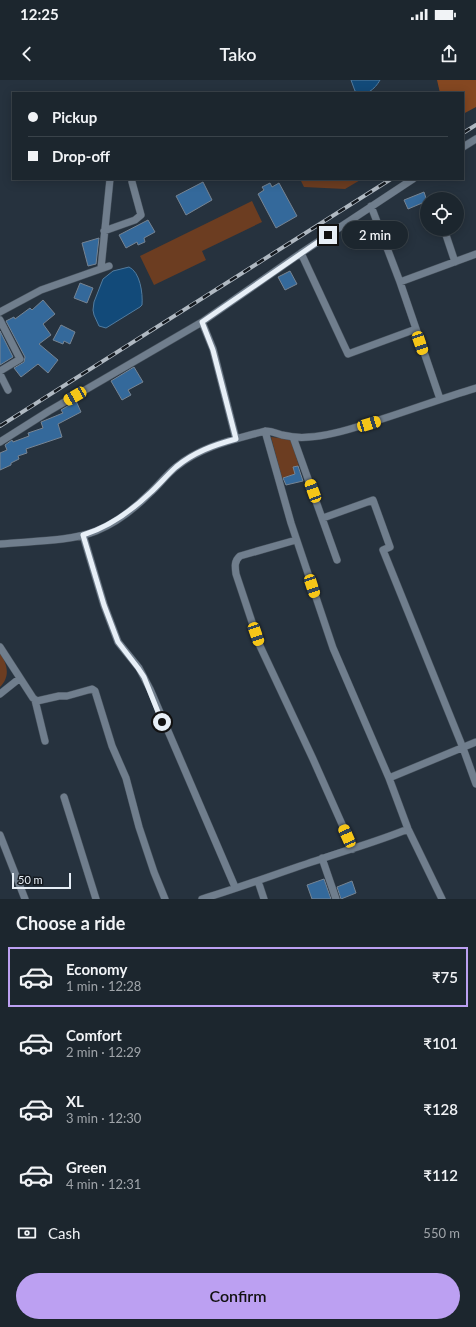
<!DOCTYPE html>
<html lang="en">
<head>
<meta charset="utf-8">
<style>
	:root { --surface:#1c262e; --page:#29323a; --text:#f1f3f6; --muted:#a0a5aa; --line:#3a434a; --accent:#bca0f2 }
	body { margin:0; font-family:Lato,sans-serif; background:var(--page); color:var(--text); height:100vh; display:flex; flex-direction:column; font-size:15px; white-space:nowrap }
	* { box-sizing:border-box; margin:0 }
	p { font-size:13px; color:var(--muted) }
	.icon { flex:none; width:22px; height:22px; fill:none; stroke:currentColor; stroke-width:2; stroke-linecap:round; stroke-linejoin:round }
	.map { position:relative; height:819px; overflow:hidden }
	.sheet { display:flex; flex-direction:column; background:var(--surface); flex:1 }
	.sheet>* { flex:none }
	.banner { position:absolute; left:12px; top:12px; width:452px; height:88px; border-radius:0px; box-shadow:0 2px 10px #0003,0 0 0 1px var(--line); display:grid; align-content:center; height:88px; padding:0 16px; background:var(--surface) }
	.fabs { position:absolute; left:420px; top:112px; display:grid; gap:8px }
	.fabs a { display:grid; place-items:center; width:44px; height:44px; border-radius:50%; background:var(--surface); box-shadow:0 2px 10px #0003,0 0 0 1px var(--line); font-size:20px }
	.scale { position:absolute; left:12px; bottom:10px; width:59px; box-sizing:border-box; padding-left:4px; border:2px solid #e7eff7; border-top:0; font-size:11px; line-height:14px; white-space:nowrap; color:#e7eff7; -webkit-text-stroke:3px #14191f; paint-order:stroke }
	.end { position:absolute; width:18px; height:18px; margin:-9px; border:5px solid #e7eff7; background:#111; box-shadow:0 0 0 2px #111 }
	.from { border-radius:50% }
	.bubble { position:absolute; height:28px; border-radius:14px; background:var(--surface); box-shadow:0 2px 10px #0003,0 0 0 1px var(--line); font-size:13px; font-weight:600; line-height:28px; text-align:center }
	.car { position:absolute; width:12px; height:24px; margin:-12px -6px; border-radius:5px; box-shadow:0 0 3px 1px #0007; background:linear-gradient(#f5c518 24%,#345 0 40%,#f5c518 0 76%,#345 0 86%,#f5c518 0) }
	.banner b { display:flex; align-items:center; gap:14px; height:38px; font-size:15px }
	.banner b+b { border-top:1px solid var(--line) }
	.banner i { width:10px; height:10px; background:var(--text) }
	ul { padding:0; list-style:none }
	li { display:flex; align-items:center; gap:12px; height:60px; margin:0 8px 6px; padding:0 8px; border:2px solid transparent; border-radius:0px }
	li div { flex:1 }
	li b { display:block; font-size:15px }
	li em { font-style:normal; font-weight:600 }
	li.current { border-color:var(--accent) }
	li>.icon { width:36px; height:36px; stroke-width:1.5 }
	h2 { padding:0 16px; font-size:18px; line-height:48px }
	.pay { display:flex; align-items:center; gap:10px; height:44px; padding:0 16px; font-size:15px }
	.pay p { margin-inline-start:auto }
	.primary-button { display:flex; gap:8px; margin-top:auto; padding:8px 16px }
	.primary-button a { flex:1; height:46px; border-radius:24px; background:var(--accent); color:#111; font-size:16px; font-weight:600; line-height:46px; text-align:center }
	.status { display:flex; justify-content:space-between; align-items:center; height:28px; padding:0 20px; background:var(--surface); direction:ltr }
	.status svg { height:11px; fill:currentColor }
	header { display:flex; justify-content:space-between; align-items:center; height:52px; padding:0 16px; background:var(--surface); font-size:18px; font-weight:600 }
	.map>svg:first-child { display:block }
	.green { fill:#6c3d21 }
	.forest { fill:#844721 }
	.water { fill:#124a79; stroke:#527c9f }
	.building { fill:#34699b; stroke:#768493 }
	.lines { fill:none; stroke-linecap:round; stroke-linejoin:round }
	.street-casing { stroke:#46515c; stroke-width:8 }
	.street { stroke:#707e8d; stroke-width:7 }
	.rail-casing { stroke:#b0b9c2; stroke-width:4 }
	.rail { stroke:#14191f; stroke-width:2.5; stroke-dasharray:8; stroke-linecap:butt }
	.route { stroke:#e7eff7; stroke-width:5 }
</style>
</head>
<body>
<div class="status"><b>12:25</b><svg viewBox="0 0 49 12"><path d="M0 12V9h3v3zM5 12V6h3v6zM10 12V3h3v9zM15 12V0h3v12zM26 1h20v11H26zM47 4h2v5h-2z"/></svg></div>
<header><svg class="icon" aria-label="back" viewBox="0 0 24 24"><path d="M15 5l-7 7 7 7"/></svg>Tako<svg class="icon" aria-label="share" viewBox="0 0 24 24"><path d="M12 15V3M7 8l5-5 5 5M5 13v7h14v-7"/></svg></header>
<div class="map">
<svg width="476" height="819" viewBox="0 0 476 819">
	<rect width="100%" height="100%" fill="#26323e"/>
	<path class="green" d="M306,99H322L323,101L332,99H362L345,109L304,107L301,101Z
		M252,121L262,142L202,171L206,180L154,205L140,176Z
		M271,357L280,358L290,357L299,386L293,387L295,394L282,398Z
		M0,572C7,584 11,596 0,607Z"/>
	<path class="forest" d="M437,0H476V27L463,34V13H440Z"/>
	<path class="water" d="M351,0H380C375,9 365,18 355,11Z
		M129,187C140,192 143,213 142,225L140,227L106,248L99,246L94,235L93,230L94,222L103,199L113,191Z"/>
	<path class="building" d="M203,102L212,120L186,135L176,116Z
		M270,103L272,107L279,103L297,136L276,148L258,114L264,110L262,107Z
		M424,112L427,121L408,129L404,120Z
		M148,140L155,152L144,158L145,162L138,165L137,162L126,168L119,155Z
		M351,150L357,162L348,167L342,155Z
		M99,158L96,184L88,186L82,163Z
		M290,191L297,204L285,210L278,197Z
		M80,203L93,208L87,223L74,218Z
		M43,220L55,234L43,244L51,255L39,264L58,280L48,293L38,284L21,297L14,288L24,282L25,277L6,241L14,237L15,239L30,228L32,230Z
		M61,245L75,252L70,264L64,261L63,264L53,260Z
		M0,251L13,277L0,285Z
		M134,287L143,302L128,310L131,315L122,320L111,301Z
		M76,321L81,332L58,344L62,357L26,369L27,373L18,376L19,379L11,383V385L0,390V373L7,370L5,365L12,360L13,362L29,356L28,353L43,348L41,342L63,333L61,330Z
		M298,386L303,401L286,405L283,398L295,394L293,387Z
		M324,799L331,819H312L307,805Z
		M352,801L356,813L341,819L337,807Z"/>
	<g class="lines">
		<g class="street-casing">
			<path id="street" d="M463,67L476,59
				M371,126L400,202L440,319
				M444,149L455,182
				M104,151L135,140L141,135L132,102
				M301,173L348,274L416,249
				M101,188L110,99
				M400,202L476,174
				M0,232L41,210L109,186
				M0,240L20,279L0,291
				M202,242L213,269L236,359
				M0,294L8,310
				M265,351L291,443L333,568L389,698L408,749L442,819
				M293,357L337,480
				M0,362L49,331L202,242L301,173L413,99
				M323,438L373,420L390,467L383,470L463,668L476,704
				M83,455L104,525L118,562L139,588L150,609L235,807
				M296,460L240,476C234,481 235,487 236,494L260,566L313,679L353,769
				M0,464C29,461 69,462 96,451C116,443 135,428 150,413C159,405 166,395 176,387C202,366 233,360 265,351C271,351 276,353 282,355C291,357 300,358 309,357C328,356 348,350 366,344C403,333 439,319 476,308
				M0,567L33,618L37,621L59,616H67L92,609L95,611L112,666L126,698L139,747L154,792L165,819
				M0,614L20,598
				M35,620L45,661
				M389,698L476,662
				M64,717L96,819
				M0,755L25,819
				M322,778L336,819
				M258,801L264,819
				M202,819C242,807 281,792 321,779C350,769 379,761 408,749"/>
		</g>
		<use href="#street" class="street"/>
		<g class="rail-casing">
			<path id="rail" d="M463,53L476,45
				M0,346L391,99"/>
		</g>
		<use href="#rail" class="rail"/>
	</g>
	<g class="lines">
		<path class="route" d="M162,642L144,597L138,588L118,562L104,525L83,455C109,447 131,431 150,413C159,405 167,395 176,387C194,372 214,365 236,359L213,270L202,242L328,155"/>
	</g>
</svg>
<div class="fabs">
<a><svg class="icon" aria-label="locate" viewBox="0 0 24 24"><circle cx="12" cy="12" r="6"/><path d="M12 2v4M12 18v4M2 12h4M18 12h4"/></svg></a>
</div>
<div class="scale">50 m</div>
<i class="end from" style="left:162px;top:642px"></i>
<i class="end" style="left:328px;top:155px"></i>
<div class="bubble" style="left:342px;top:141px;width:66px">2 min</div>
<i class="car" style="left:420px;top:263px;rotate:161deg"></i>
<i class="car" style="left:75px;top:316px;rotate:240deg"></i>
<i class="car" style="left:369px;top:344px;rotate:73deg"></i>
<i class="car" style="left:313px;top:411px;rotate:340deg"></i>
<i class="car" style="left:312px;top:506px;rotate:162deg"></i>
<i class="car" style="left:256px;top:554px;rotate:161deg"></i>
<i class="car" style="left:347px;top:756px;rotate:336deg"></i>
<div class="banner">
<b><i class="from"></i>Pickup</b>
<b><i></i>Drop-off</b>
</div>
</div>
<section class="sheet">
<h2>Choose a ride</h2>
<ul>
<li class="current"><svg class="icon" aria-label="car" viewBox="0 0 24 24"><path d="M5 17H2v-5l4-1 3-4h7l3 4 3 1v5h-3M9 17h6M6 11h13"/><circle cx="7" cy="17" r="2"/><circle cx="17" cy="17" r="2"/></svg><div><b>Economy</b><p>1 min · 12:28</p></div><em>₹75</em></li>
<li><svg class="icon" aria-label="car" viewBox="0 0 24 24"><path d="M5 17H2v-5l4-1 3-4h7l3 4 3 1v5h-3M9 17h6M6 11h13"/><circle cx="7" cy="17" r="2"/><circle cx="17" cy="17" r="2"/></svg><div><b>Comfort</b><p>2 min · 12:29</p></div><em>₹101</em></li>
<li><svg class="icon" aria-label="car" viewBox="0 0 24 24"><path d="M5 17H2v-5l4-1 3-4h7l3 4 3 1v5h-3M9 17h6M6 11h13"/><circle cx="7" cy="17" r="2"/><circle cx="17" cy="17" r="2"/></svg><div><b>XL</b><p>3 min · 12:30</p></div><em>₹128</em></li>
<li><svg class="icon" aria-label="car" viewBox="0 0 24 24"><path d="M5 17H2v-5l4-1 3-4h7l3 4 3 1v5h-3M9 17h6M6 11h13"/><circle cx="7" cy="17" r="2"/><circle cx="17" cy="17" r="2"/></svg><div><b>Green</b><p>4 min · 12:31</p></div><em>₹112</em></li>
</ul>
<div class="pay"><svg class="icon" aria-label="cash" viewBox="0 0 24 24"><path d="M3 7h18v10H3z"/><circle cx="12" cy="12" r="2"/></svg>Cash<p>550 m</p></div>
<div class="primary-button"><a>Confirm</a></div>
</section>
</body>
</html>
